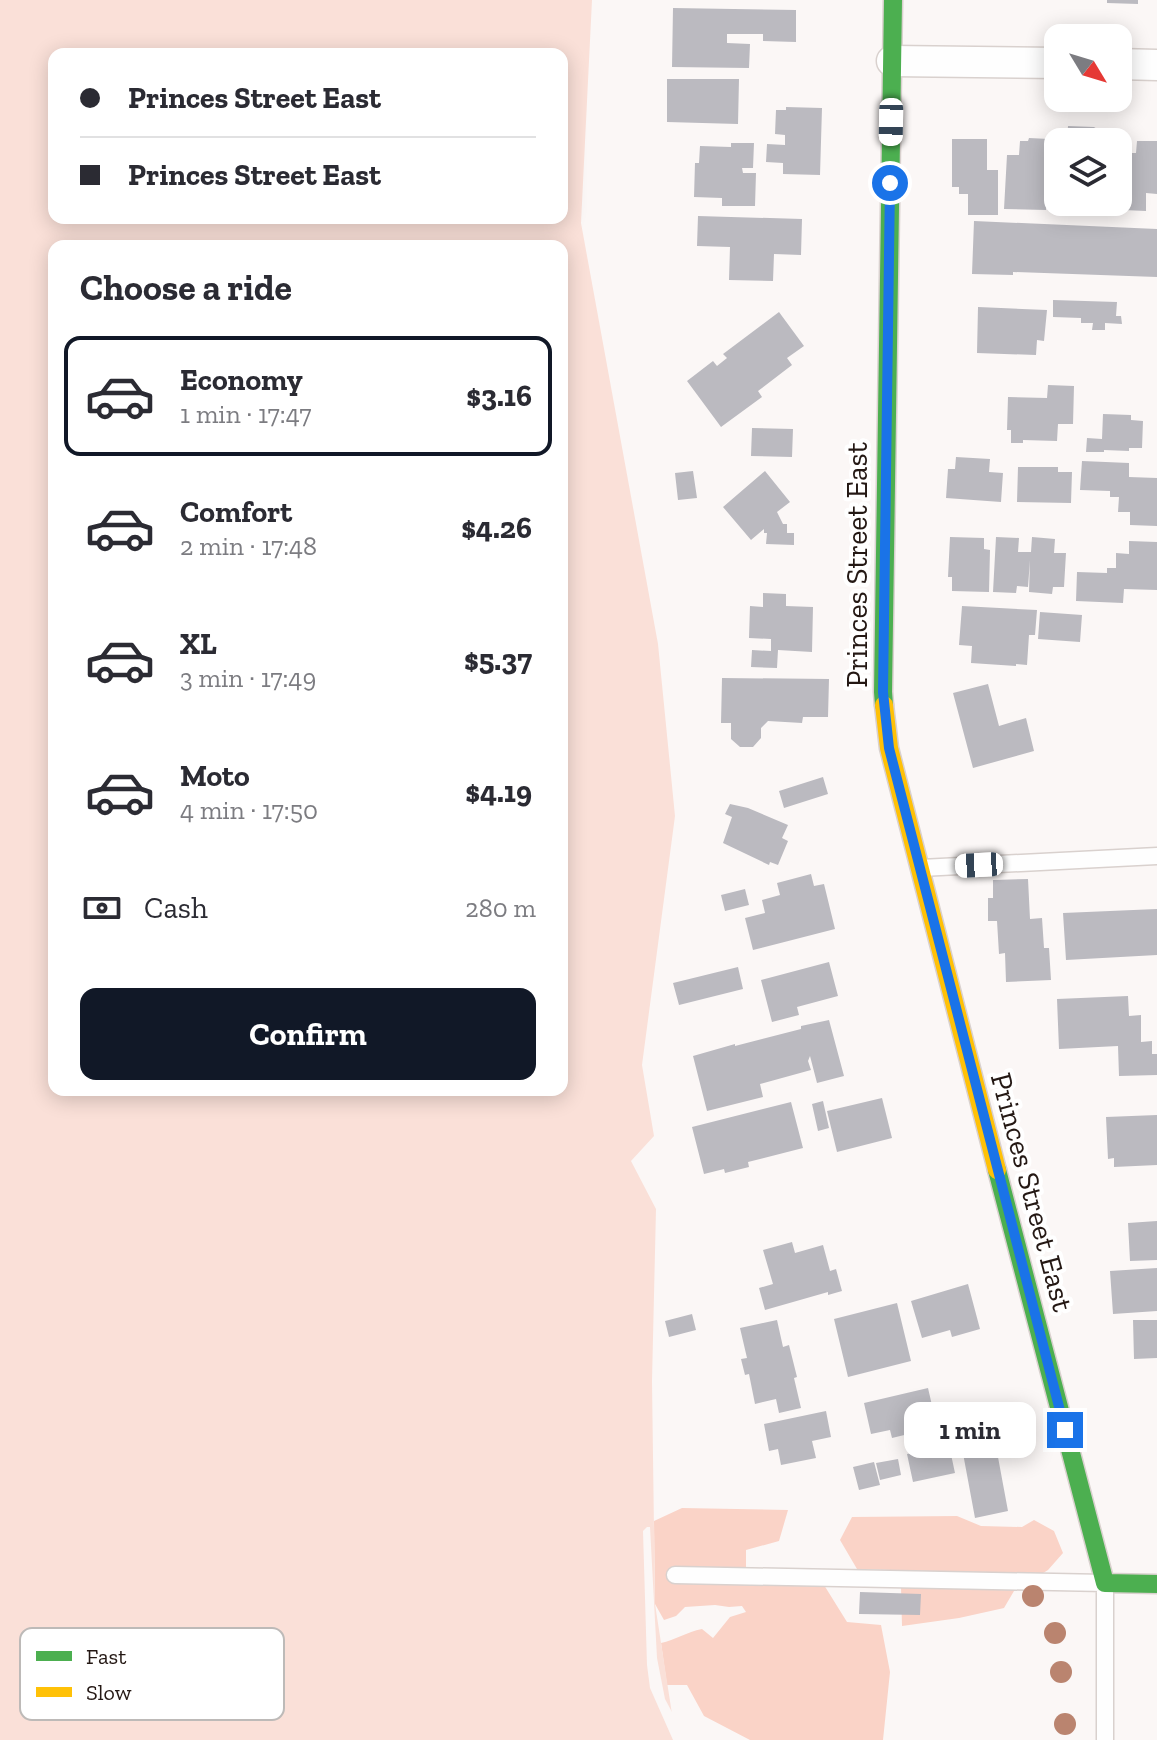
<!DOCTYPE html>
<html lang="en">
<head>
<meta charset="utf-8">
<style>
	:root { --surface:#fff; --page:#f7f7f7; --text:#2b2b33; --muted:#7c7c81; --line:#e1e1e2; --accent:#111827 }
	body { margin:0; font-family:"Zilla Slab",serif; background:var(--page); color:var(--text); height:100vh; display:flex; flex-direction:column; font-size:30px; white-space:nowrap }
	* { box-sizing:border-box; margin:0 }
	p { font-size:26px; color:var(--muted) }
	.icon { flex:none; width:44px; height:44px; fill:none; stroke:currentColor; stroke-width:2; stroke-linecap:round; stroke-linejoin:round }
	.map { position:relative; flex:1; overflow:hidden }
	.panel { position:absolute; left:48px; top:240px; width:520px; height:856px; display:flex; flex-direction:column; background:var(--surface); border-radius:16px; box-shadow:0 4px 20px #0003 }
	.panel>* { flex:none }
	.guide { position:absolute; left:48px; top:48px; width:520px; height:176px; border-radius:16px; box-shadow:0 4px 20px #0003; display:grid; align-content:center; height:176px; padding:0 32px; background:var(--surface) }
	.needle { width:52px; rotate:128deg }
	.fabs { position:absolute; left:1044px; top:24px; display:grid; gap:16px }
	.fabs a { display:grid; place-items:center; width:88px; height:88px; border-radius:16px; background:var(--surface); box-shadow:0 4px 20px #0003; font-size:40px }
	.end { position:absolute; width:36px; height:36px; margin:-18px; border:10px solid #1a73e8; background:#fff; box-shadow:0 0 0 4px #fff }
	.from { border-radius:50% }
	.bubble { position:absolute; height:56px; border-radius:16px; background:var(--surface); box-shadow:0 4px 20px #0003; font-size:26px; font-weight:700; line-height:56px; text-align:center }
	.car { position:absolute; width:24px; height:48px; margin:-24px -12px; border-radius:10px; box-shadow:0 0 6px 2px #0007; background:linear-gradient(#fff 24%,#345 0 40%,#fff 0 76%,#345 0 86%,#fff 0) }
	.guide b { display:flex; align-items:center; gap:28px; height:76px; font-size:30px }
	.guide b+b { border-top:2px solid var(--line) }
	.guide i { width:20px; height:20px; background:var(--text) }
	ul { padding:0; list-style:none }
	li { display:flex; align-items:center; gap:24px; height:120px; margin:0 16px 12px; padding:0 16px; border:4px solid transparent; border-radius:16px }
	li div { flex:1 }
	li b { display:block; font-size:30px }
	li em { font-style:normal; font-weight:700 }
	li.on { border-color:var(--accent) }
	li>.icon { width:72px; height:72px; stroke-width:1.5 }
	h2 { padding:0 32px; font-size:36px; line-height:96px }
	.pay { display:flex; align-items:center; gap:20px; height:88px; padding:0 32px; font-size:30px }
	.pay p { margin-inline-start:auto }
	.action { display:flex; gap:16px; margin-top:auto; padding:16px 32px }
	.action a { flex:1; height:92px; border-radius:16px; background:var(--accent); color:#fff; font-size:32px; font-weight:700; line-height:92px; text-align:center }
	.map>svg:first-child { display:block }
	.forest { fill:#fad3c7 }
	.water { fill:#fae0d8; fill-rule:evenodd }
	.pier { fill:#fbf7f6 }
	.building { fill:#bbbac0 }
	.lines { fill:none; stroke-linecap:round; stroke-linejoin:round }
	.lane-casing { stroke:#d9d1ce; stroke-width:19 }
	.street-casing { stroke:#d9d1ce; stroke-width:33 }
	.fast-casing { stroke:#d9d1ce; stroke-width:21 }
	.slow-casing { stroke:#d9d1ce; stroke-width:21 }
	.lane { stroke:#fefefe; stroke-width:16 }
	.street { stroke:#fefefe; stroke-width:30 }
	.fast { stroke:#4caf50; stroke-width:18 }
	.slow { stroke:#ffc107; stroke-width:18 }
	.tree { fill:#ba846f }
	.route { stroke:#1a73e8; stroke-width:10 }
	.labels { text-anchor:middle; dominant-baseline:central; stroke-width:8; stroke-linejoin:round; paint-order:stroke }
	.street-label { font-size:30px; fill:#241814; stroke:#fff }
	.key { fill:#fff; stroke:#bdbab8; stroke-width:2 }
	.key-label { font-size:22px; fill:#241814 }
</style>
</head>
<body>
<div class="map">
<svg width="1157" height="1740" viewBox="0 0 1157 1740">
	<rect width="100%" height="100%" fill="#fbf7f6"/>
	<path class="forest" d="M682,1508L788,1510L779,1541L746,1550V1584L824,1585L847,1622L881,1625L890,1672L883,1740H750L704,1716L687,1685H667L661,1643C675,1640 687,1632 702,1629L713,1638L730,1617L746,1612L742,1606L729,1607L715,1605L685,1607L676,1616L664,1620L655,1604L654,1521Z
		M957,1516L981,1526L1022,1527L1034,1520L1054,1531L1063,1553L1048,1570L1014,1591L1004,1608L959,1618L902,1626L901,1587L924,1571L857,1569L840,1540L852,1517Z"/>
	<path class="water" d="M0,0H592L581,223L658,644L675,816L642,1065L654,1136L631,1161L656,1209L652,1381L655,1604L672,1714L685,1740H0ZM54,54H562V218H54ZM54,246H562V1090H54Z"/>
	<path class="pier" d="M647,1527H650L657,1658L665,1699L687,1740H673L650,1688L647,1665L643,1531Z"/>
	<path class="building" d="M1107,0H1138V4L1107,3Z
		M673,8L796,10V42L763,41V34H727V43L750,44L749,68L672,67Z
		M667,79H739L738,124L667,122Z
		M786,107L822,108L820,175L783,174V163L766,162L767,144L785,145V135L775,134L776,110H786Z
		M1068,126L1094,127L1100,131L1101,142H1067Z
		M1029,138L1049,139L1046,210L1004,209L1007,155H1019L1020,141H1028Z
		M952,139H987V170H998V215H968V194H959V187H952Z
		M1137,141H1157V194L1146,193V211L1123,210L1126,153H1136Z
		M731,143H754L753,168H742L743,173H756L755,206H722V198L694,197L695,163H699L700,146L731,147Z
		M698,216L802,219L801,255L774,254L773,281L729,280L730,247L697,246Z
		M974,221L1157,229V277L1013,272V275L972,274Z
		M1053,300L1117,302L1116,316H1121L1122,324L1105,323V330H1092L1093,323H1081V318L1053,317Z
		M978,307L1047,310L1044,341L1037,340L1036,355L977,353Z
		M779,312L804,346L787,358L792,365L758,391L762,397L721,427L687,381L713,361L717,366L727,358L723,354Z
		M1048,385L1074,386L1073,424H1058L1057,441L1023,440V443H1011V430H1007L1008,397L1047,398Z
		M1103,414L1131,415V420L1143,421L1142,448H1129V451L1104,450V452H1086L1087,438L1102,439Z
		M752,428L793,429L792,457L751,456Z
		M956,457L990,459L989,472L1003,473L1001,502L946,498L948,469H955Z
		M1082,461L1129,463V477L1157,478V526L1130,525V512H1118L1119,497H1110V491L1080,490Z
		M1018,467H1058V472H1072L1071,503L1017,502Z
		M693,471L697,498L678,500L675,473Z
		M765,471L790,502L777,512L783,524H787V533H794V545L766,544L767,533H764V529L751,540L723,507Z
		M950,537L984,538V549L990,550L989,592L952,591V577H948Z
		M996,537L1019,538L1018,552H1031L1032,537L1055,539L1054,553H1066L1064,587H1053L1052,594L1029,592L1030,560L1028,587L1017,586L1016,593L993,592Z
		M1129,541L1157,542V590L1124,589L1123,603L1076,601L1077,572L1107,573V568H1116V553L1129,554Z
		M763,593L786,594V606L813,607L812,652L778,650L777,668L751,667L752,650L771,651V639L749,638L750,606L763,607Z
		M962,606L1037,610L1035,635H1029L1027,665L1016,664V666L971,663L972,646L959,645Z
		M1040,612L1082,615L1080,642L1038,639Z
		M722,678L829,679L828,717H803L802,723L768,721L761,728V738L753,747H740L731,739V723H721Z
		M988,684L999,726L1026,718L1034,751L973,768L953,693Z
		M823,777L828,794L784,808L779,791Z
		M730,804L748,808L788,825L782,838L788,841L778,865L770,862L769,865L723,843L732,817L725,814Z
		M811,874L814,886L824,884L835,929L753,950L745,918L765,913L762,900L780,895L777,883Z
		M1028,879L1030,919L1042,918L1044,948H1049L1051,980L1006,982L1005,953L999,954L997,921H988V898H993V880Z
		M745,889L749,905L725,911L721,895Z
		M1157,909V955L1066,960L1063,913Z
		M829,962L838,996L797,1007L799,1015L772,1022L761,980Z
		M738,967L743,989L679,1005L673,983Z
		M1128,996L1129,1016L1141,1015V1042L1152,1041V1054H1157V1075L1119,1076L1118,1046L1059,1049L1057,999Z
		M829,1020L844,1076L817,1083L810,1056L808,1061L811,1070L760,1084L763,1097L707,1111L693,1056L735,1044V1046L801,1029V1026Z
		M882,1098L892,1138L837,1152L827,1111Z
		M823,1101L829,1128L818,1131L812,1104Z
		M791,1102L803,1148L748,1162L749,1167L725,1173L724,1169L704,1174L692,1127Z
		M1157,1115V1165L1114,1167V1158L1108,1159L1106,1117Z
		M1157,1221V1260L1130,1261L1128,1223Z
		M792,1242L795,1253L823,1245L830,1271L836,1269L842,1291L828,1295V1292L765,1310L759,1288L773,1284L763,1250Z
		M1157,1268V1311L1113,1314L1110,1271Z
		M968,1284L980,1329L952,1337L950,1330L922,1338L911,1301Z
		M897,1303L911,1361L848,1377L834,1319Z
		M692,1314L696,1330L669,1337L665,1321Z
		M777,1320L783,1347L789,1345L797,1377L794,1378L801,1408L779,1413L776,1399L755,1404L749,1374L745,1375L741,1359L747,1358L740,1328Z
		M1133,1320H1157V1358L1134,1359Z
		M928,1388L937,1427L892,1438L890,1430L871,1434L864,1403Z
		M826,1411L831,1437L812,1441L816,1458L781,1465L778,1449L769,1451L764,1424Z
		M995,1441L1008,1511L975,1518L962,1448Z
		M949,1445L955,1473L913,1482L907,1454Z
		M898,1459L901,1475L880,1480L876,1463Z
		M874,1462L880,1485L859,1490L853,1467Z
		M860,1592L921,1594L920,1615L859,1614Z"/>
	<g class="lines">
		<g class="lane-casing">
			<path id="lane" d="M921,868L1157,856
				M675,1575L1105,1583V1740"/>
		</g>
		<g class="street-casing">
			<path id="street" d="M892,61L1058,63
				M1118,64L1157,65"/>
		</g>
		<g class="fast-casing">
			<path id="fast" d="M884,705L883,692L893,0
				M997,1170L1105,1583L1157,1584"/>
		</g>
		<g class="slow-casing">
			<path id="slow" d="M884,705L889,748L997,1170"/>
		</g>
		<use href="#lane" class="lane"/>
		<use href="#street" class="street"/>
		<use href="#fast" class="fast"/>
		<use href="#slow" class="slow"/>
	</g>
	<g class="tree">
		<circle cx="1033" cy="1596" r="11"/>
		<circle cx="1055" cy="1633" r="11"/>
		<circle cx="1061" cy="1672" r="11"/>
		<circle cx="1065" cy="1724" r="11"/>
	</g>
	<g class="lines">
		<path class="route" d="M890,183L883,692L889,748L1065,1430"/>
	</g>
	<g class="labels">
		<g class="street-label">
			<text transform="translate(857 565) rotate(-90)">Princes Street East</text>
			<text transform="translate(1032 1192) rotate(75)">Princes Street East</text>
		</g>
	</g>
	<rect x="20" y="1628" width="264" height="92" rx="12" class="key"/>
	<rect x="36" y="1651" width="36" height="10" fill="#4caf50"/>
	<rect x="36" y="1687" width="36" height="10" fill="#ffc107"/>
	<g class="key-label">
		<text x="86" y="1664">Fast</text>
		<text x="86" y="1700">Slow</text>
	</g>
</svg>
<div class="fabs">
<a><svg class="needle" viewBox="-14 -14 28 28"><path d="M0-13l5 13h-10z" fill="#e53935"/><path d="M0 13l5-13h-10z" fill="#7c7c81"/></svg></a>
<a><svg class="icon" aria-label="layers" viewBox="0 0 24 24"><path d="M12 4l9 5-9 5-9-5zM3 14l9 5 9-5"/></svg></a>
</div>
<i class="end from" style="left:890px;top:183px"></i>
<i class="end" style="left:1065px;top:1430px"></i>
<div class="bubble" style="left:904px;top:1402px;width:132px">1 min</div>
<i class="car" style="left:891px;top:122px;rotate:181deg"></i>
<i class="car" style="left:979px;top:865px;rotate:267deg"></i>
<div class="guide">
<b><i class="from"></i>Princes Street East</b>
<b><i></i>Princes Street East</b>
</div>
<section class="panel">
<h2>Choose a ride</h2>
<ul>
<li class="on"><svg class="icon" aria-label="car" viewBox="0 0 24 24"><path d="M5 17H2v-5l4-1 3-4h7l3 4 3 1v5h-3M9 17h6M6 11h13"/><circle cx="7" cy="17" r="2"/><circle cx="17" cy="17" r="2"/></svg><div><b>Economy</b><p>1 min · 17:47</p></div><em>$3.16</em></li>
<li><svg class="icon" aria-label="car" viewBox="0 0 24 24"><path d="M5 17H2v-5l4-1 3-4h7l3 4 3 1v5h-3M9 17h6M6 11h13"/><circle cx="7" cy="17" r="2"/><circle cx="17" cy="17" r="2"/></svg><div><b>Comfort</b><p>2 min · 17:48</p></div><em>$4.26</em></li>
<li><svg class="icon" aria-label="car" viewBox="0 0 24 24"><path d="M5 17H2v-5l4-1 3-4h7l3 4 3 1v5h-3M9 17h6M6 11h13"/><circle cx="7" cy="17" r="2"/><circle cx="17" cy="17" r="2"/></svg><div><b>XL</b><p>3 min · 17:49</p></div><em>$5.37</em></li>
<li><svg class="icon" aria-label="car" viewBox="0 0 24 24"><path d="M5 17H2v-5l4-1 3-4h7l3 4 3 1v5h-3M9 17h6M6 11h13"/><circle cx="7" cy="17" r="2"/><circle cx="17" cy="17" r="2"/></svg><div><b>Moto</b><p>4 min · 17:50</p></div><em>$4.19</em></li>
</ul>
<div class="pay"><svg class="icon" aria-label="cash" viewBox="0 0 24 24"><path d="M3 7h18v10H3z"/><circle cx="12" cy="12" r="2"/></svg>Cash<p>280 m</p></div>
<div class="action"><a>Confirm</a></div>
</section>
</div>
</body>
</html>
